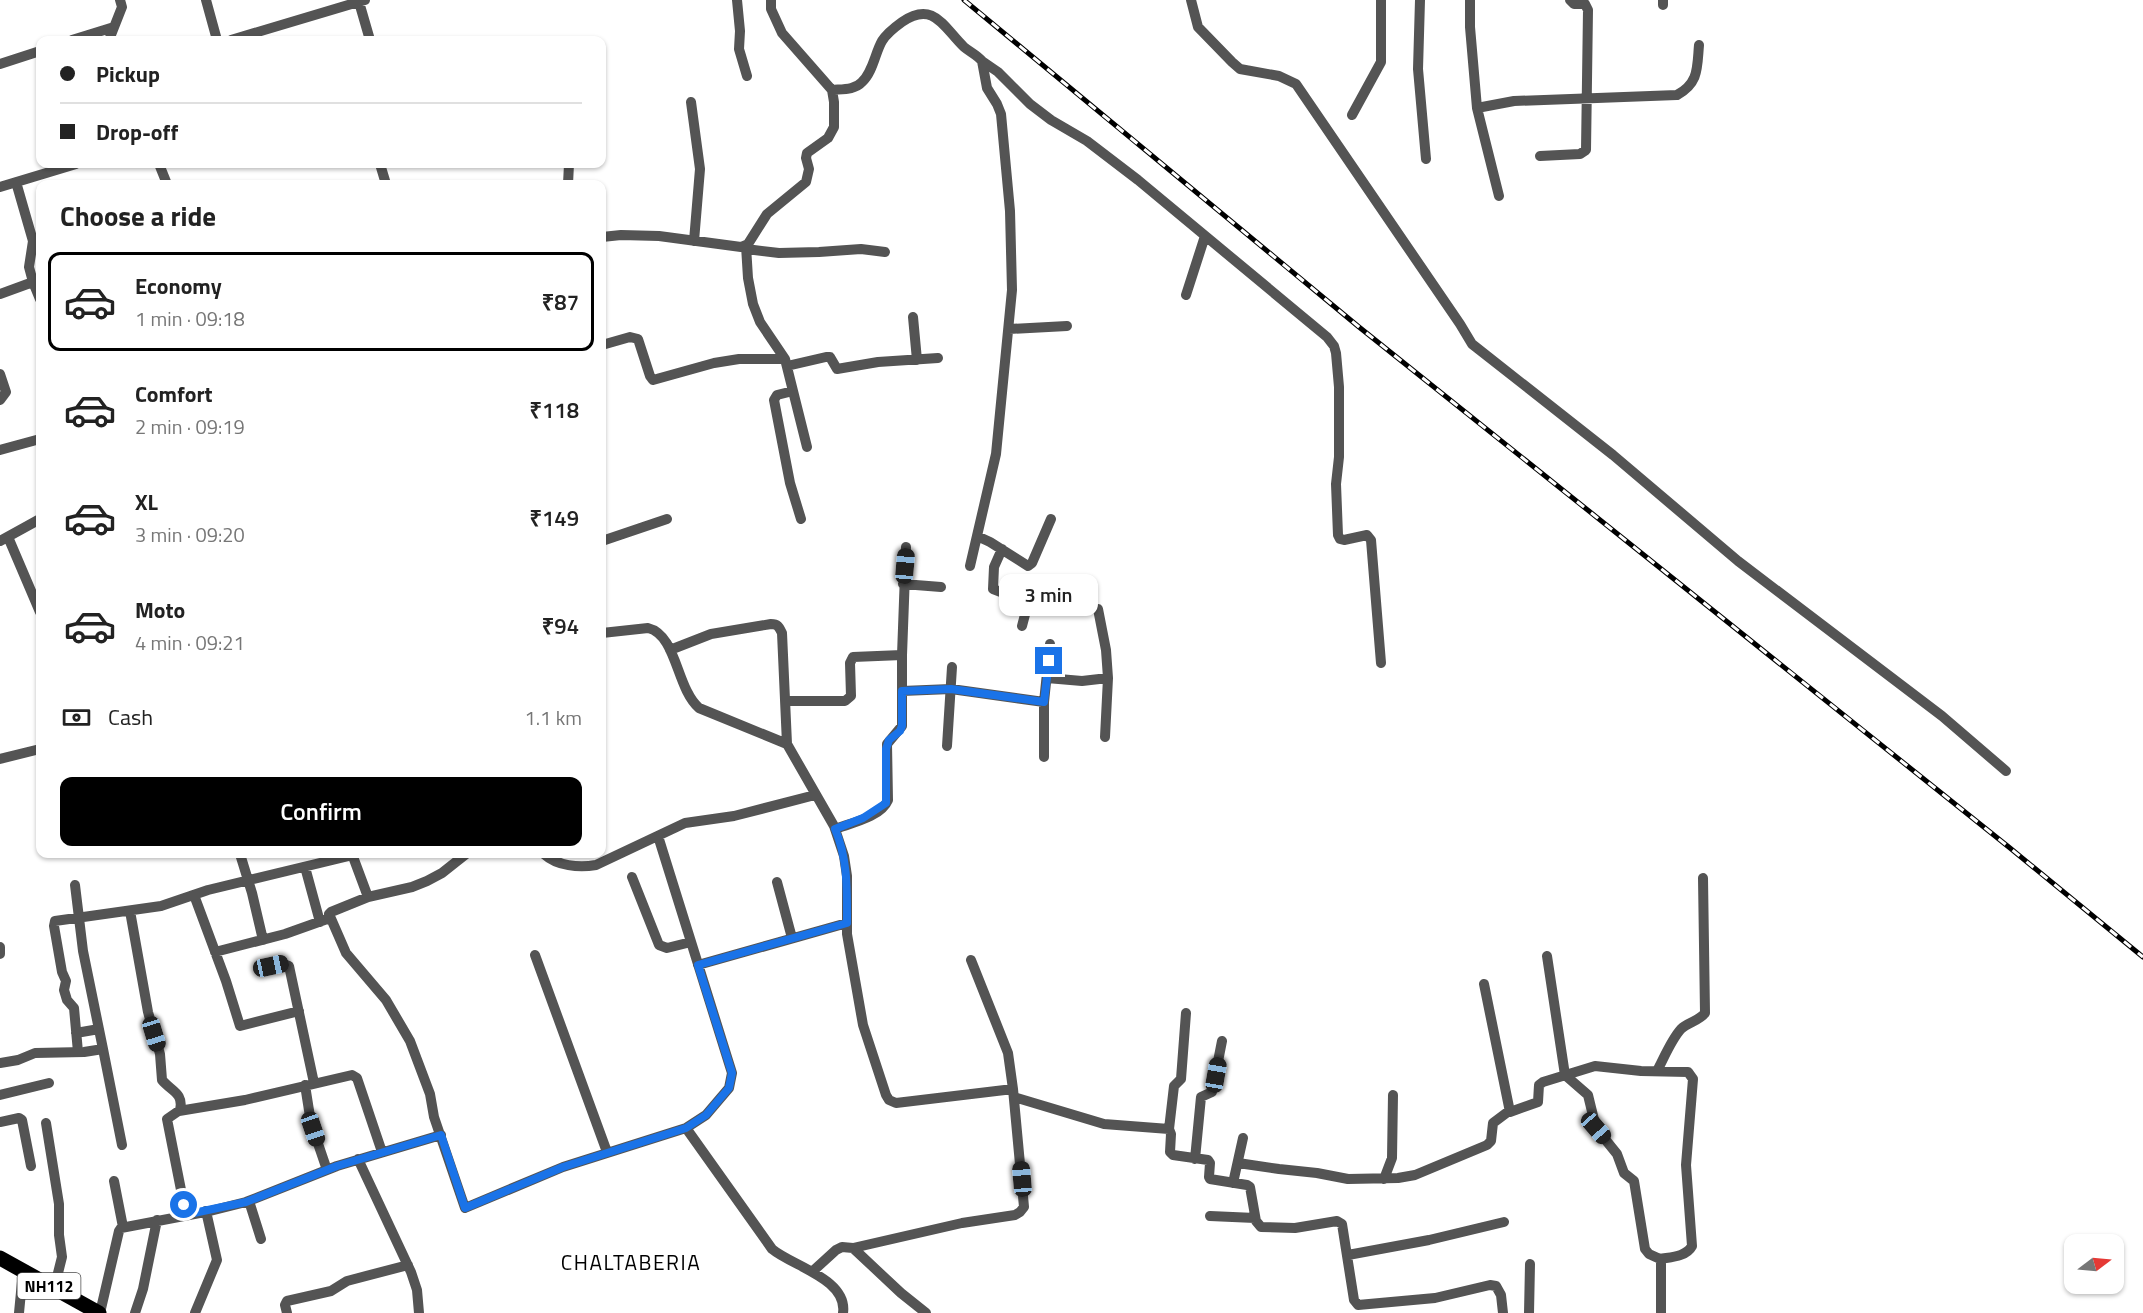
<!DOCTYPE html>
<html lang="en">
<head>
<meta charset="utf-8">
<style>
	:root { --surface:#fff; --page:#f6f6f6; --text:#222; --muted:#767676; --line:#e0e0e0; --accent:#000 }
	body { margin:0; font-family:"Titillium Web",sans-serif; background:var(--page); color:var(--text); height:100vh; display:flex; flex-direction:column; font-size:22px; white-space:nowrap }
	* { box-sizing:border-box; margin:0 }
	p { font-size:20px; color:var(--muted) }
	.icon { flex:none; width:33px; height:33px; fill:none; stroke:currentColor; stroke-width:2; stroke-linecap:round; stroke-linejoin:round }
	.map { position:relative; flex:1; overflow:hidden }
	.details { position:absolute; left:36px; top:180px; width:570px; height:678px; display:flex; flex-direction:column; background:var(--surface); border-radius:12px; box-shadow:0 2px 4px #0004 }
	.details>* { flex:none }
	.banner { position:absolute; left:36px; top:36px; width:570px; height:132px; border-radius:12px; box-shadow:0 2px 4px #0004; display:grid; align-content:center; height:132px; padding:0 24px; background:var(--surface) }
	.needle { width:39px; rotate:74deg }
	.controls { position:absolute; left:2064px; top:1234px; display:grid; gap:12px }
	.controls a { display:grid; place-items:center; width:60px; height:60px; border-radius:12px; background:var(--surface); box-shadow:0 2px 4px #0004; font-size:30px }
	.end { position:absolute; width:27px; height:27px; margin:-14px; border:8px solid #1a73e8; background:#fff; box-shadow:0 0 0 3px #fff }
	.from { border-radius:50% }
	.bubble { position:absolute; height:42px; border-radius:12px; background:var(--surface); box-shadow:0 2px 4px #0004; font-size:20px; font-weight:600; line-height:42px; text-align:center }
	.car { position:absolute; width:18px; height:36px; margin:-18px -9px; border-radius:8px; box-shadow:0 0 4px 2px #0007; background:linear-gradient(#222 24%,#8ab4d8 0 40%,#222 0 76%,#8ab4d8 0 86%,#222 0) }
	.banner b { display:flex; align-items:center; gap:21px; height:57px; font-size:22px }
	.banner b+b { border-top:2px solid var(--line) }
	.banner i { width:15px; height:15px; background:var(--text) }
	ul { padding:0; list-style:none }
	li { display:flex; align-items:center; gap:18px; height:99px; margin:0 12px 9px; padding:0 12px; border:3px solid transparent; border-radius:12px }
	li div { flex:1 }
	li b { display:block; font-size:22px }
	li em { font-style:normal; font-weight:600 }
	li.on { border-color:var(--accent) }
	li>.icon { width:54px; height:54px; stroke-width:1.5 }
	h2 { padding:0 24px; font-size:27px; line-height:72px }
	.pay { display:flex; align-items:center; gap:15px; height:66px; padding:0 24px; font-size:22px }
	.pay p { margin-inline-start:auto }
	.primary-button { display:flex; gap:12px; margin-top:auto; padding:12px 24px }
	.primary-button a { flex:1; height:69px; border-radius:12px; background:var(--accent); color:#fff; font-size:24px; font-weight:600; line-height:69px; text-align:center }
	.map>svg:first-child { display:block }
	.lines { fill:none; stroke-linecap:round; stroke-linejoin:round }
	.minor { stroke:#545454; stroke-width:10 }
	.highway { stroke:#000; stroke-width:15 }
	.rail-casing { stroke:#000; stroke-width:5 }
	.rail { stroke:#fff; stroke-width:3; stroke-dasharray:9; stroke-linecap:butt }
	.route { stroke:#1a73e8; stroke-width:8 }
	.labels { text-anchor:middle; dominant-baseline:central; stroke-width:6; stroke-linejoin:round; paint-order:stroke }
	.shield { fill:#fff; stroke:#4c4c4c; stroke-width:1.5 }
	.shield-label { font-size:16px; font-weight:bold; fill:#000 }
	.quarter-label { font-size:21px; letter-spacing:1.5px; fill:#000; stroke:#fff }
</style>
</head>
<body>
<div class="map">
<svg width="2143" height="1313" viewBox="0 0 2143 1313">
	<rect width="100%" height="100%" fill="#fff"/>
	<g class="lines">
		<path class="minor" d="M206,0L217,40
			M737,0L740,31L739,49L747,76
			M1191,0L1198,27L1232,62L1240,69L1279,76L1296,84L1460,324L1472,344L1613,455L1738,561L1942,716L2006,771
			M1420,0L1418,69L1426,159
			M1470,0V27L1477,108L1499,196
			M1663,0V5
			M359,2L370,40
			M72,40L114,27
			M109,40L122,7L120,0
			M231,40L365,0
			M982,61L998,72L1030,104L1051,120L1087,141L1138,180L1327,337L1334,346L1336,353L1339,387V457L1336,484L1338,535L1340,539L1344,540L1367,535L1371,540L1381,663
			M0,64L40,51
			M832,90C842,89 855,90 862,82C873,72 875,53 882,41C887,33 895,27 902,22C934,0 944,28 964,47C970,52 977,55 982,61L987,88L997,104L1001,114L1010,211L1012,290L996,454L970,566
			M691,102L700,169L694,241
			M1477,108L1514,101L1677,95C1699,83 1697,68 1699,45
			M1352,115L1381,62V0
			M1540,156L1580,154L1586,150L1588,10L1585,4H1574L1570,0
			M159,164L167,184
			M380,164L386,184
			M16,182L33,241L29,267L33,282L40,299
			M568,184L569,164
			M0,187L76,164
			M602,237L621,235L659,236L741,247L748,244L767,214L806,182L809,169L806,158L807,153L828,138L834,127V102L832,90L782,33L771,9V0
			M746,246L748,278L753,304L760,322L785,359L807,447
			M746,249L779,253L819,252L861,249L885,252
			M0,294L33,282
			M1186,295L1205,236
			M913,317L917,360
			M1009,329L1067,326
			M602,345L630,337L638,339L650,376L653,380L714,363L739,359H785
			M787,366L826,357H830L837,369L878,362L938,358
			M0,374L6,392L0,400
			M793,391L777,395L774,400L790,483L801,519
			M0,450L40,439
			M977,536L990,542L1028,566L1032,563L1051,519
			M8,537L40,612
			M0,541L40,519
			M602,541L667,519
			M1002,549L994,567L993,589L1027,602V607L1022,626
			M903,584L941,587
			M1098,609L1106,650L1108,678L1105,737
			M602,633L648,628C677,635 676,688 699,708L787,744L834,826L844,856L847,876V934L863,1025L886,1095L889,1100L896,1103L1013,1089
			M670,650L711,634L771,624C778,624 779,627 782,633L787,744
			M1047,678L1082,681L1108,678
			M902,691L951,689L1044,702
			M785,701H845L851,696L850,663L853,657L902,655
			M947,746L952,667
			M1044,757V702L1050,644
			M0,759L40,749
			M835,829C851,823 881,817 888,800L887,744L902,726V655L906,547
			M240,854L252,893L263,940
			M352,854L368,897
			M466,854L442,873L427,881L412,887L368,897L331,912L329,914L346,953L386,1000L410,1041L430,1094L434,1117L465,1208L563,1167L686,1128L706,1115L729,1088L732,1073L658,836
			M544,854C557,866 579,868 596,865L685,823L734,816L815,795
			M305,867L320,922
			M632,877L659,945L667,948L691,942
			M777,882L792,938
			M194,895L226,981L240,1026L299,1011
			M130,911L148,1012L160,1054L162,1080C171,1091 184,1093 180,1110L167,1119L183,1200L184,1215
			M0,947V954
			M215,952L285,934L330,918
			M535,955L607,1152
			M1547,956L1565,1075L1588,1095L1596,1128L1617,1154L1624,1173L1634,1181L1645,1249L1649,1254L1660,1259L1661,1262V1313
			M698,965L847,923
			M258,969L283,964L289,966L314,1083
			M1484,984L1510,1112L1538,1102L1539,1085L1543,1082L1595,1066L1641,1071L1688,1072L1693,1079L1686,1165L1692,1246C1686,1257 1670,1257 1660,1259
			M76,1033L99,1029
			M103,1049L122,1145
			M78,1052L74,1008L67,1000L64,990L66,981L62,972L54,926L55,921L161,906L208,890L353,855
			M0,1063L18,1060L35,1053L84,1052L103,1049L83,951L75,885
			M1657,1071C1664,1058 1671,1040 1681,1029C1688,1022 1699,1021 1705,1013L1703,878
			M305,1085L311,1123L327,1170
			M0,1095L49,1083
			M1014,1097L1104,1124L1169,1129L1171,1134L1170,1152L1173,1155L1208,1160L1210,1163L1209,1177L1210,1179L1247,1185L1250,1187L1256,1221L1261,1227L1295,1228L1337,1221L1342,1224L1354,1300L1358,1305L1435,1298L1490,1285L1496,1286L1501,1295L1503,1313
			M179,1111L245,1100L352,1075L357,1078L382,1152
			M0,1122L19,1118L22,1120L31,1166
			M46,1123L59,1204V1235L62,1257L54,1289
			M686,1128L772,1249C792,1266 848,1279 843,1313
			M1169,1129L1174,1086L1181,1079L1186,1013
			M358,1159L411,1272L417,1290L419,1313
			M1195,1159L1201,1097L1212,1092L1222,1041
			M1238,1163L1279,1169L1317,1173L1348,1179L1398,1178L1415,1175L1487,1145L1491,1141L1493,1123L1509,1111
			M1384,1179L1392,1158L1393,1095
			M114,1181L123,1227
			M1233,1183L1243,1138
			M249,1201L261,1239
			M1210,1216L1255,1218
			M853,1248L962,1223L1015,1215L1020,1212L1024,1207L1013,1089L1008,1053L971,960
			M1348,1255L1429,1240L1504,1222
			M813,1271L836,1250L842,1247L853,1248L901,1293L926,1313
			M19,1313L23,1271
			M100,1313L119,1231L121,1228L210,1211L246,1202L337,1166L441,1135
			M135,1313L143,1289L157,1220
			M195,1313L217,1260L206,1211
			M287,1313L285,1305L287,1301L331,1291L347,1281L408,1265
			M1529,1313L1530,1264"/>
		<path class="highway" d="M0,1258L99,1313"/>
		<g class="rail-casing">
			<path id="rail" d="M964,0L1359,327L2010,848L2143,957"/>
		</g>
		<use href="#rail" class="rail"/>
	</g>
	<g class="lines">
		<path class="route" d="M184,1205V1215L246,1202L337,1166L441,1135L465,1208L563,1167L686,1128L706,1115L729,1088L732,1073L698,965L847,923C847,890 848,859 835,829L863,818L886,803V749L889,740L900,731L902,726V691L951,689L1044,702L1049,661"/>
	</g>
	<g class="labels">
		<rect class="shield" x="17.5" y="1273" width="63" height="26" rx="4.5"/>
		<g class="shield-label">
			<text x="49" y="1286">NH112</text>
		</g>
		<g class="quarter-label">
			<text x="631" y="1262">CHALTABERIA</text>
		</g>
	</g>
</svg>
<div class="controls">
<a><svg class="needle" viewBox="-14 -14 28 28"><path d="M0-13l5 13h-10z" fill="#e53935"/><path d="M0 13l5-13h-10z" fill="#767676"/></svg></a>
</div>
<i class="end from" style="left:184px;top:1205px"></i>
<i class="end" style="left:1049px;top:661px"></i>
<div class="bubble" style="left:999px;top:574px;width:99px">3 min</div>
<i class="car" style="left:905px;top:566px;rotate:5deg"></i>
<i class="car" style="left:271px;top:966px;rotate:78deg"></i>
<i class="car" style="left:154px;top:1034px;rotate:163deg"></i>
<i class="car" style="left:1216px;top:1075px;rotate:10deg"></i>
<i class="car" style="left:1596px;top:1128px;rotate:139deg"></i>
<i class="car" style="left:313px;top:1129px;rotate:161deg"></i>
<i class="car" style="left:1022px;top:1179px;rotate:355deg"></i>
<div class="banner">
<b><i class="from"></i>Pickup</b>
<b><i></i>Drop-off</b>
</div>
<section class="details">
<h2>Choose a ride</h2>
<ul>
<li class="on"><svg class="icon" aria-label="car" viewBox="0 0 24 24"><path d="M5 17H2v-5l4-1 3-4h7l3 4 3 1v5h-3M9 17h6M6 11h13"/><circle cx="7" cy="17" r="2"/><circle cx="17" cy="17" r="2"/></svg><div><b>Economy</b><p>1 min · 09:18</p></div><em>₹87</em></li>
<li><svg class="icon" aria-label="car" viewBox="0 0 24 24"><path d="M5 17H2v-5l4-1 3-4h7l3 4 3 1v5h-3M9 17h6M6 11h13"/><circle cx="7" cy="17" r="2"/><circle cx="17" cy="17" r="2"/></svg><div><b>Comfort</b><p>2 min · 09:19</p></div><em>₹118</em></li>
<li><svg class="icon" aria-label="car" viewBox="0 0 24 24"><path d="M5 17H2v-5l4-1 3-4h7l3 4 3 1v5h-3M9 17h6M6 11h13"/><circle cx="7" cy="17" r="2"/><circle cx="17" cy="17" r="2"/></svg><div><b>XL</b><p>3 min · 09:20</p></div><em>₹149</em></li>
<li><svg class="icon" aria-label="car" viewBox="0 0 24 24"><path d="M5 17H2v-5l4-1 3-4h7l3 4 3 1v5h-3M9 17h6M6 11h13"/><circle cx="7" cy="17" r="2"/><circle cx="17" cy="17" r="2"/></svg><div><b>Moto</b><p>4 min · 09:21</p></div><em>₹94</em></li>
</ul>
<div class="pay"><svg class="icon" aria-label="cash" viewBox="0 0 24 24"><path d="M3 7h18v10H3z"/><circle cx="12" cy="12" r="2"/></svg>Cash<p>1.1 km</p></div>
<div class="primary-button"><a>Confirm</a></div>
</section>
</div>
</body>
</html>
